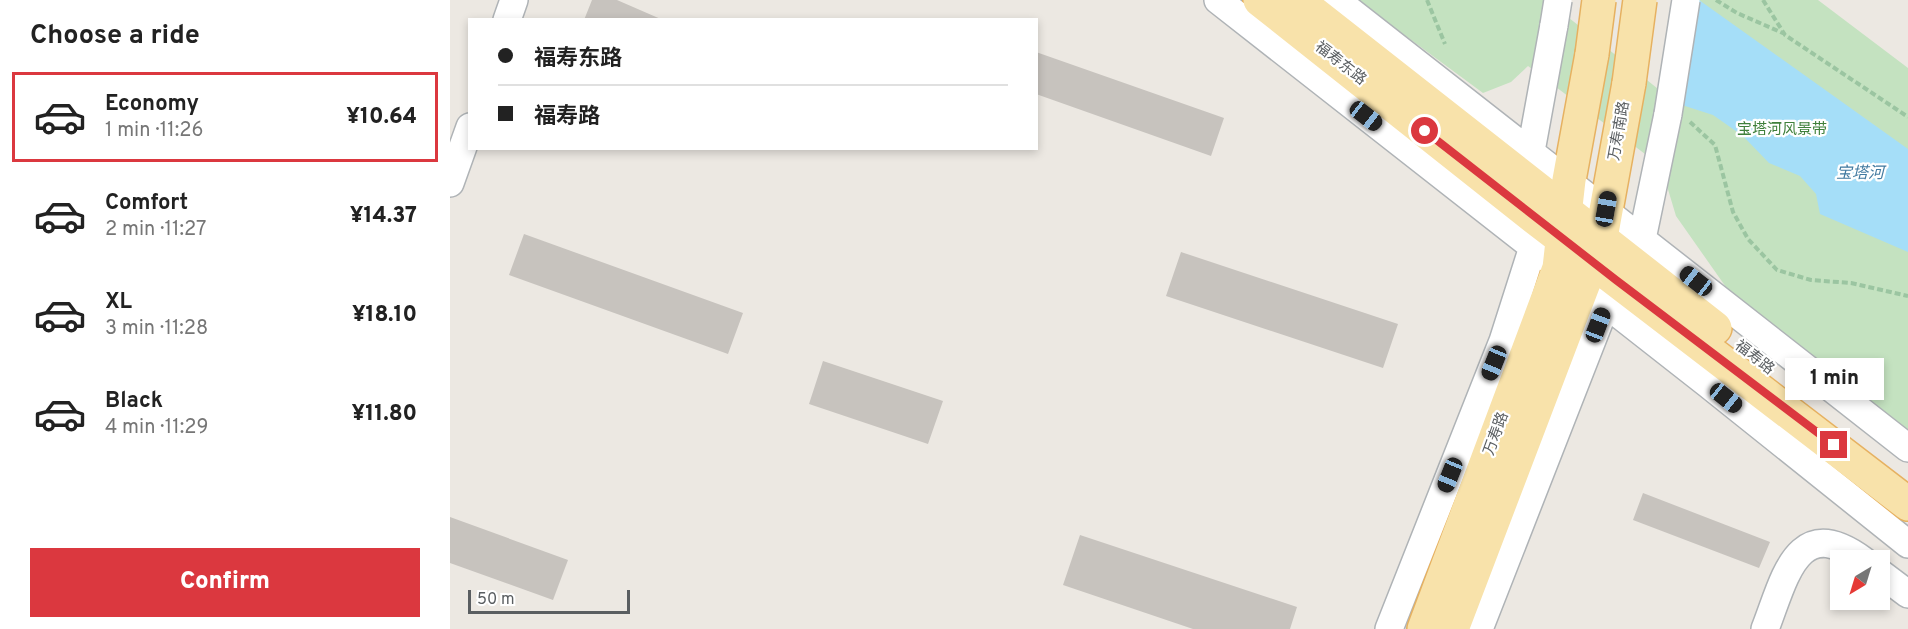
<!DOCTYPE html>
<html lang="en">
<head>
<meta charset="utf-8">
<style>
	:root { --surface:#fff; --page:#f6f6f6; --text:#222; --muted:#767676; --line:#e0e0e0; --accent:#db383f }
	body { margin:0; font-family:Overpass,"Noto Sans SC",sans-serif; background:var(--page); color:var(--text); height:100vh; display:flex; flex-direction:column; font-size:22px; white-space:nowrap }
	* { box-sizing:border-box; margin:0 }
	p { font-size:20px; color:var(--muted) }
	.icon { flex:none; width:33px; height:33px; fill:none; stroke:currentColor; stroke-width:2; stroke-linecap:round; stroke-linejoin:round }
	.map { position:relative; flex:1; overflow:hidden }
	.side { display:flex; flex-direction:column; background:var(--surface); width:450px }
	.side>* { flex:none }
	.hud { position:absolute; left:18px; top:18px; width:570px; height:132px; border-radius:0px; box-shadow:0 3px 9px #0003; display:grid; align-content:center; height:132px; padding:0 30px; background:var(--surface) }
	.needle { width:39px; rotate:218deg }
	.tools { position:absolute; left:1380px; top:550px; display:grid; gap:12px }
	.tools a { display:grid; place-items:center; width:60px; height:60px; border-radius:0px; background:var(--surface); box-shadow:0 3px 9px #0003; font-size:30px }
	.scale { position:absolute; left:18px; bottom:15px; width:162px; box-sizing:border-box; padding-left:6px; border:3px solid #5a5e61; border-top:0; font-size:16px; line-height:21px; white-space:nowrap; color:#5a5e61; -webkit-text-stroke:4px #fff; paint-order:stroke }
	.end { position:absolute; width:27px; height:27px; margin:-14px; border:8px solid #db383f; background:#fff; box-shadow:0 0 0 3px #fff }
	.from { border-radius:50% }
	.bubble { position:absolute; height:42px; border-radius:0px; background:var(--surface); box-shadow:0 3px 9px #0003; font-size:20px; font-weight:800; line-height:42px; text-align:center }
	.car { position:absolute; width:18px; height:36px; margin:-18px -9px; border-radius:8px; box-shadow:0 0 4px 2px #0007; background:linear-gradient(#222 24%,#8ab4d8 0 40%,#222 0 76%,#8ab4d8 0 86%,#222 0) }
	.hud b { display:flex; align-items:center; gap:21px; height:57px; font-size:22px }
	.hud b+b { border-top:2px solid var(--line) }
	.hud i { width:15px; height:15px; background:var(--text) }
	ul { padding:0; list-style:none }
	li { display:flex; align-items:center; gap:18px; height:90px; margin:0 12px 9px; padding:0 18px; border:3px solid transparent; border-radius:0px }
	li div { flex:1 }
	li b { display:block; font-size:22px }
	li em { font-style:normal; font-weight:800 }
	li.active { border-color:var(--accent) }
	li>.icon { width:54px; height:54px; stroke-width:1.5 }
	h2 { padding:0 30px; font-size:27px; line-height:72px }
	.button { display:flex; gap:12px; margin-top:auto; padding:12px 30px }
	.button a { flex:1; height:69px; border-radius:0px; background:var(--accent); color:#fff; font-size:24px; font-weight:800; line-height:69px; text-align:center }
	main { display:flex; flex:1; min-height:0 }
	.map>svg:first-child { display:block }
	.green { fill:#c4e2c0 }
	.water { fill:#a5def8 }
	.pier { fill:#ece8e2 }
	.building { fill:#c7c3be }
	.lines { fill:none; stroke-linecap:round; stroke-linejoin:round }
	.minor-casing { stroke:#afb3b6; stroke-width:30 }
	.major-casing { stroke:#e6b161; stroke-width:36 }
	.path { stroke:#9bc5a1; stroke-width:4; stroke-dasharray:6 3; stroke-linecap:butt }
	.minor { stroke:#fff; stroke-width:27 }
	.major { stroke:#f8e2aa; stroke-width:33 }
	.minor-bridge-casing { stroke:#afb3b6; stroke-width:30; stroke-linecap:butt }
	.major-bridge-casing { stroke:#e6b161; stroke-width:36; stroke-linecap:butt }
	.minor-bridge { stroke:#fff; stroke-width:27 }
	.major-bridge { stroke:#f8e2aa; stroke-width:33 }
	.route { stroke:#db383f; stroke-width:8 }
	.labels { text-anchor:middle; dominant-baseline:central; stroke-width:4.5; stroke-linejoin:round; paint-order:stroke }
	.street-label { font-size:15px; fill:#5a5e61; stroke:#fff }
	.park-label { font-size:15px; fill:#3f803b; stroke:#fff }
	.water-label { font-size:16px; font-style:italic; fill:#427aa0; stroke:#fff }
</style>
</head>
<body>
<main>
<section class="side">
<h2>Choose a ride</h2>
<ul>
<li class="active"><svg class="icon" aria-label="car" viewBox="0 0 24 24"><path d="M5 17H2v-5l4-1 3-4h7l3 4 3 1v5h-3M9 17h6M6 11h13"/><circle cx="7" cy="17" r="2"/><circle cx="17" cy="17" r="2"/></svg><div><b>Economy</b><p>1 min · 11:26</p></div><em>¥10.64</em></li>
<li><svg class="icon" aria-label="car" viewBox="0 0 24 24"><path d="M5 17H2v-5l4-1 3-4h7l3 4 3 1v5h-3M9 17h6M6 11h13"/><circle cx="7" cy="17" r="2"/><circle cx="17" cy="17" r="2"/></svg><div><b>Comfort</b><p>2 min · 11:27</p></div><em>¥14.37</em></li>
<li><svg class="icon" aria-label="car" viewBox="0 0 24 24"><path d="M5 17H2v-5l4-1 3-4h7l3 4 3 1v5h-3M9 17h6M6 11h13"/><circle cx="7" cy="17" r="2"/><circle cx="17" cy="17" r="2"/></svg><div><b>XL</b><p>3 min · 11:28</p></div><em>¥18.10</em></li>
<li><svg class="icon" aria-label="car" viewBox="0 0 24 24"><path d="M5 17H2v-5l4-1 3-4h7l3 4 3 1v5h-3M9 17h6M6 11h13"/><circle cx="7" cy="17" r="2"/><circle cx="17" cy="17" r="2"/></svg><div><b>Black</b><p>4 min · 11:29</p></div><em>¥11.80</em></li>
</ul>
<div class="button"><a>Confirm</a></div>
</section>
<div class="map">
<svg width="1458" height="629" viewBox="0 0 1458 629">
	<rect width="100%" height="100%" fill="#ece8e2"/>
	<path class="green" d="M907,0H1368L1458,68V435L1278,290L1226,216L1211,166L1078,66L1061,82L1033,93Z"/>
	<path class="water" d="M1101,0H1249L1458,149V252L1370,214L1366,194L1350,176L1319,163L1293,136L1263,115L1235,106Z"/>
	<path class="pier" d="M1098,0H1249L1232,108L1099,2Z"/>
	<path class="building" d="M142,0H167L213,20H134Z
		M586,52L774,118L761,156L586,94Z
		M74,234L293,313L278,354L59,275Z
		M731,252L948,324L933,368L716,296Z
		M373,361L493,401L478,444L359,404Z
		M1193,493L1320,542L1309,568L1183,520Z
		M0,517L118,560L103,600L0,563Z
		M630,535L847,607L840,629H743L613,585Z"/>
	<g class="lines">
		<g class="minor-casing">
			<path id="minor" d="M768,0L1258,384L1458,544
				M886,0L1458,448
				M57,20L64,0
				M1082,166L1081,151L1104,25
				M0,183L20,127
				M1184,251L1192,239L1218,114
				M1430,573L1458,594
				M939,629L1053,341L1083,247L1084,231
				M1029,629L1162,289
				M1315,629C1335,578 1347,511 1414,561"/>
		</g>
		<g class="major-casing">
			<path id="major" d="M810,0L1085,218L1458,504
				M847,0L1265,328
				M974,629L1109,268L1119,180L1142,54
				M1002,629L1151,238L1179,83"/>
		</g>
		<path class="path" d="M977,0L995,44
			M1266,0L1287,13L1335,34
			M1313,0L1335,35L1458,117
			M1240,122L1265,145L1283,212L1298,239L1327,270L1361,280L1401,283L1458,296"/>
		<use href="#minor" class="minor"/>
		<use href="#major" class="major"/>
		<g class="minor-bridge-casing">
			<path id="minor-bridge" d="M1104,25L1108,0
				M1218,114L1236,0"/>
		</g>
		<g class="major-bridge-casing">
			<path id="major-bridge" d="M1142,54L1149,0
				M1179,83L1190,0"/>
		</g>
		<use href="#minor-bridge" class="minor-bridge"/>
		<use href="#major-bridge" class="major-bridge"/>
	</g>
	<g class="lines">
		<path class="route" d="M975,131L1166,280L1384,445"/>
	</g>
	<g class="labels">
		<g class="street-label">
			<text transform="translate(890 64) rotate(38)">福寿东路</text>
			<text transform="translate(1170 131) rotate(-80)">万寿南路</text>
			<text transform="translate(1304 358) rotate(38)">福寿路</text>
			<text transform="translate(1047 434) rotate(-70)">万寿路</text>
		</g>
		<g class="park-label">
			<text x="1332" y="130">宝塔河风景带</text>
		</g>
		<g class="water-label">
			<text x="1410" y="174">宝塔河</text>
		</g>
	</g>
</svg>
<div class="tools">
<a><svg class="needle" viewBox="-14 -14 28 28"><path d="M0-13l5 13h-10z" fill="#e53935"/><path d="M0 13l5-13h-10z" fill="#767676"/></svg></a>
</div>
<div class="scale">50 m</div>
<i class="end from" style="left:975px;top:131px"></i>
<i class="end" style="left:1384px;top:445px"></i>
<div class="bubble" style="left:1335px;top:358px;width:99px">1 min</div>
<i class="car" style="left:916px;top:116px;rotate:128deg"></i>
<i class="car" style="left:1156px;top:209px;rotate:10deg"></i>
<i class="car" style="left:1246px;top:281px;rotate:308deg"></i>
<i class="car" style="left:1148px;top:325px;rotate:21deg"></i>
<i class="car" style="left:1044px;top:363px;rotate:202deg"></i>
<i class="car" style="left:1276px;top:398px;rotate:129deg"></i>
<i class="car" style="left:1000px;top:475px;rotate:202deg"></i>
<div class="hud">
<b><i class="from"></i>福寿东路</b>
<b><i></i>福寿路</b>
</div>
</div>
</main>
</body>
</html>
